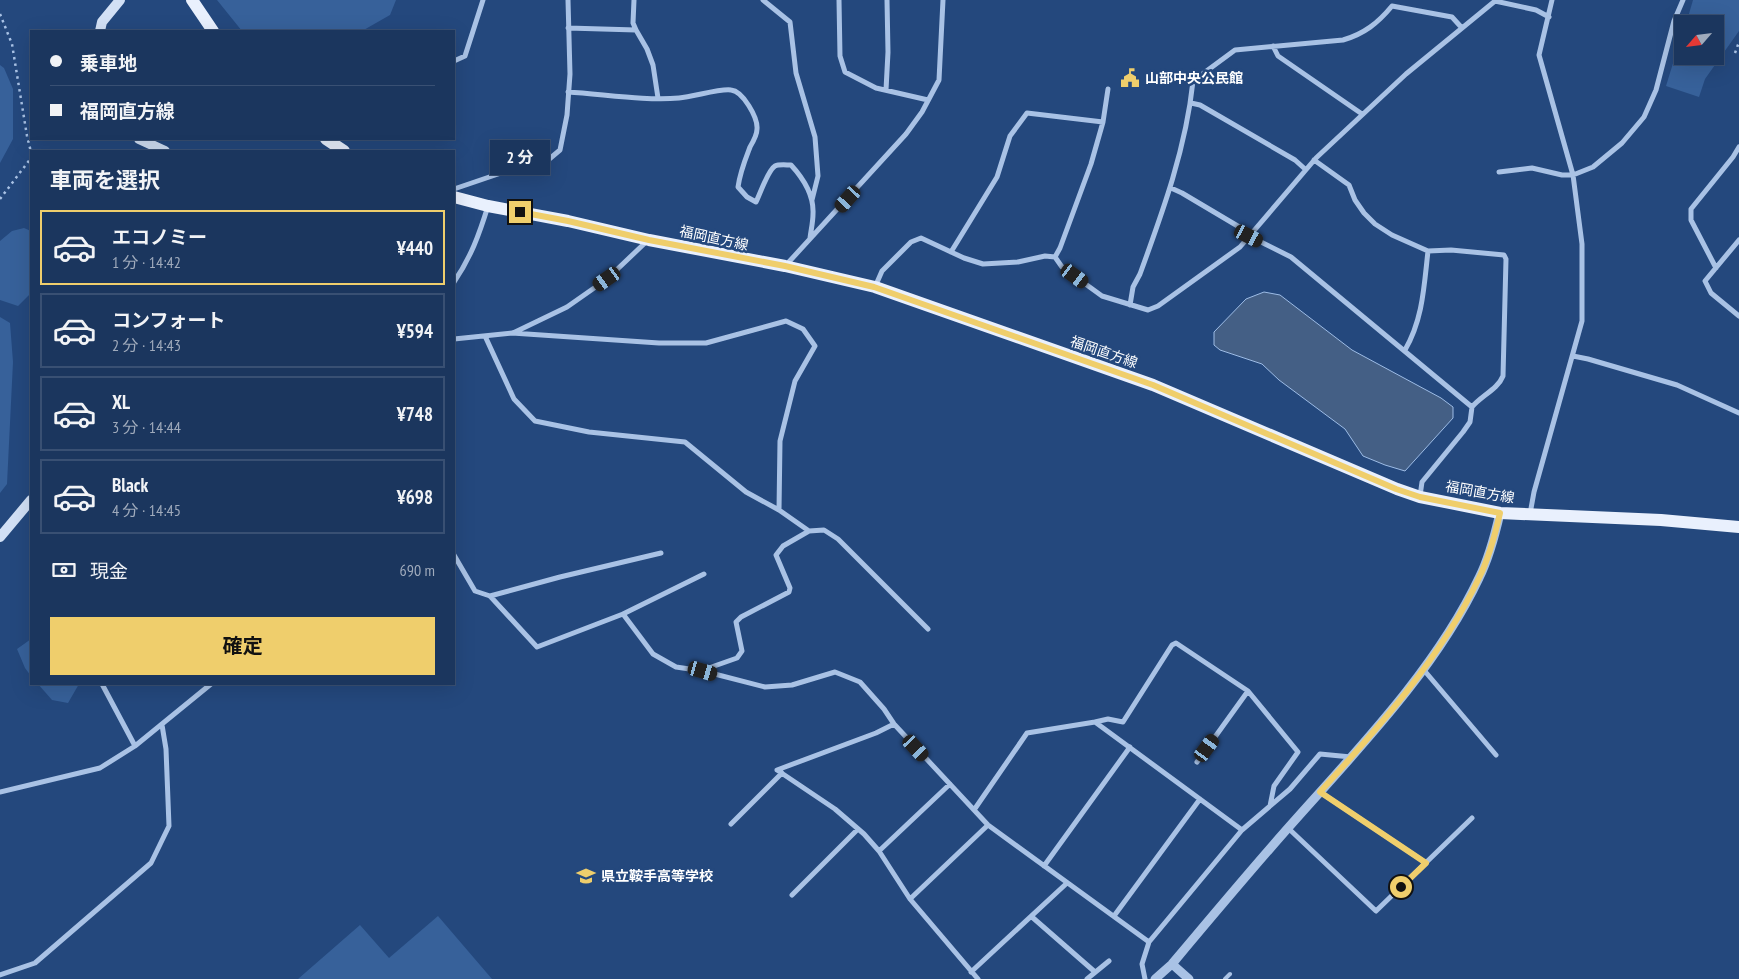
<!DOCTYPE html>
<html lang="ja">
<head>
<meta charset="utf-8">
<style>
	:root { --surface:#1b365e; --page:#243e64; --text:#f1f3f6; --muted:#a0abbc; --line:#395073; --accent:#efce6c }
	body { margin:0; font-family:"PT Sans Narrow","Noto Sans JP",sans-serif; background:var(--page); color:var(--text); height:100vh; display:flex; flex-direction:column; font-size:19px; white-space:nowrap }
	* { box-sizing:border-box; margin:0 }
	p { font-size:16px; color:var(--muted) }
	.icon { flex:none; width:28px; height:28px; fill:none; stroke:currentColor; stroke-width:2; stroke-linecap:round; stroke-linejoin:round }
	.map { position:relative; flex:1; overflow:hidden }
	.drawer { position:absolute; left:30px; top:150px; width:425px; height:535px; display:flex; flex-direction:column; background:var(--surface); border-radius:0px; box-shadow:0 5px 20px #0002,0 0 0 1px var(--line) }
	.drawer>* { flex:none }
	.hud { position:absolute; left:30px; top:30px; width:425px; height:110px; border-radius:0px; box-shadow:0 5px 20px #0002,0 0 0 1px var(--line); display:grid; align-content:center; height:110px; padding:0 20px; background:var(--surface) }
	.needle { width:32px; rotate:242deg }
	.buttons { position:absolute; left:1674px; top:15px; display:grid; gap:10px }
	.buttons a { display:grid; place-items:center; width:50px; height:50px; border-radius:0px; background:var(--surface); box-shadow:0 5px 20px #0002,0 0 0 1px var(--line); font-size:25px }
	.end { position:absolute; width:22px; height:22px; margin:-11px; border:6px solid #efce6c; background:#111; box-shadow:0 0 0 2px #111 }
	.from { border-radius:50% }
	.bubble { position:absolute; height:35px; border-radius:0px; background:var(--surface); box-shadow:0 5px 20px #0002,0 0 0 1px var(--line); font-size:16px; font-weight:700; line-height:35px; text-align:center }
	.car { position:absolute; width:15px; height:30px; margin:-15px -8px; border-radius:6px; box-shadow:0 0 4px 1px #0007; background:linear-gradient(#222 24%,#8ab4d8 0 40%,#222 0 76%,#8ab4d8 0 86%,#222 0) }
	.hud b { display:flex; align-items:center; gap:18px; height:48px; font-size:19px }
	.hud b+b { border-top:1px solid var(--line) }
	.hud i { width:12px; height:12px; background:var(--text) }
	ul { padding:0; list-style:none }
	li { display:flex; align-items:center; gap:15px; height:75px; margin:0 10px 8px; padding:0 10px; border:2px solid var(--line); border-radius:0px }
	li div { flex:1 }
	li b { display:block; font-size:19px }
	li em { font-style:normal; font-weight:700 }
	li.selected { border-color:var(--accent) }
	li>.icon { width:45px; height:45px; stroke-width:1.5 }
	h2 { padding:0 20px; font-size:22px; line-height:60px }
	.pay { display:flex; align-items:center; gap:12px; height:55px; padding:0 20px; font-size:19px }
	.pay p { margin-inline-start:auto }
	.cta { display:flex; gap:10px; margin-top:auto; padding:10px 20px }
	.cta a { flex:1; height:58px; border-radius:0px; background:var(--accent); color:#111; font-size:20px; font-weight:700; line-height:58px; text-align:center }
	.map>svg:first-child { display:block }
	.green { fill:#37619a }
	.water { fill:#445f85; stroke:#9dbce6 }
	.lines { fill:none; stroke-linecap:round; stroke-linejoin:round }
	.path { stroke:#a9c2e5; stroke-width:2.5; stroke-dasharray:2.5 4; stroke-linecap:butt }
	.service { stroke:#a9c2e5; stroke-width:4 }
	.minor { stroke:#a9c2e5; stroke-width:5 }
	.tertiary { stroke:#a9c2e5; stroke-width:9 }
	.secondary { stroke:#d2e0f5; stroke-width:10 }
	.primary { stroke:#e9f0fd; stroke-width:12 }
	.route { stroke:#efce6c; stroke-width:6 }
	.labels { text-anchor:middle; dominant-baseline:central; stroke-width:5; stroke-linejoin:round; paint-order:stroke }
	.poi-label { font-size:14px; font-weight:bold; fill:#fff; stroke:#24487d; text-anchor:start }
	.street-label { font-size:14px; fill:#fff; stroke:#24487d }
</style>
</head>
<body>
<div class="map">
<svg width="1739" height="979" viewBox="0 0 1739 979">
	<rect width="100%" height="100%" fill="#24487d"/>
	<path class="green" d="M217,0H396L390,15L362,31H242Z
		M1693,0H1739V31L1705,79L1699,97L1666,86L1682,34V56H1715V24H1686Z
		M0,65L4,68L13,89V139L0,163Z
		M24,228L31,231V293L18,306L0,300V241L12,231Z
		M0,317L10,323L13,362L7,484L0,493Z
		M31,639V676L25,668L17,649Z
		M38,684H79L68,703L52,700Z
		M438,916L492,979H298L360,925L389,958Z"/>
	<path class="water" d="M1264,292L1280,295L1352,350L1441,398L1453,407V418L1405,471L1385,465L1363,456L1345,429L1279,380L1262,364L1220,350L1214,345V332L1246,299Z"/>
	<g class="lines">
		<path class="path" d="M0,14L12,44L27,136L31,152
			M1735,53L1739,42
			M0,199L31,158"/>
		<path class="service" d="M1225,979L1230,974"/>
		<path class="minor" d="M634,0L633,23L636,30L647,49L653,65L658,98
			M763,0L790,22L796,73L815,137L818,176L812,200
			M839,0L840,56L845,72L876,88L928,100
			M568,28L636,30
			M1273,46L1278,56L1362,114
			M454,61L465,56L483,0
			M886,90L888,52L887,0
			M568,92C603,94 645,101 679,98C693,97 721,88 731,90C743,91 758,118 757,129C757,134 753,142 750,147C745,160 740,172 738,187L747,197L756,202C760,194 768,170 775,166C779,164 786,165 791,165C803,178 814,196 813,214C813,222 811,230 810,238
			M1191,103L1200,105L1295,160L1305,169
			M1103,122L1108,89
			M1314,160L1349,185L1355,200L1364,213L1375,224L1392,235L1428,251L1451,250L1504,255L1506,259L1503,376C1498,389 1481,396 1472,407
			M1499,172L1532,168L1562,175H1573L1593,167L1622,143L1644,117L1656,90L1674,21L1683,0
			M1171,188L1182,193L1241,228L1249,236L1291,257L1472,407L1470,422L1463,432L1422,482L1420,496
			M454,189L504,172L541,166L560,150L567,115L570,74L568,0
			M1739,240L1705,281L1711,293L1739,316
			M951,252L997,177L1010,136L1027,113L1103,122L1091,164L1060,248L1055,257
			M787,264L906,134L922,112L939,80L943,0
			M1716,268L1691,220V209L1733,157L1739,147
			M454,282C471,257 479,235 488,206
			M875,287L882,271L911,242L921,238L964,258L983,264L1018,262L1045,256L1055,257L1062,267L1102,296L1148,310L1158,306L1240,247L1316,158L1406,74L1495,1L1536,10L1549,17
			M1130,305L1133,287L1140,274C1163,211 1186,148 1193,81L1235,50L1343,40C1364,34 1378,23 1392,6L1452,17L1462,28
			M513,333L567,307L607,279L647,241
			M485,336L514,399L535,421L589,432L685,442L746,492L779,510L809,531L824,530L838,539L928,629
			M454,339L512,333L659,343H706L786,321L803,329L815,346L795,381L780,441L779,510
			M1405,350C1423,319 1424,286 1428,251
			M1573,356L1588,359L1677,385L1739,413
			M1530,514L1534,492L1582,321V244L1573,175L1539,55L1552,0
			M454,555L475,591L490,596L537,647L623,614L653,654L676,667L703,671L765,687L792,685L835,672L860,682L884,709L894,724L988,825L1149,942
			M490,596L560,577L661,553
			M623,614L704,574
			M1423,669L1496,755
			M703,670L737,658L742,651L736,622L741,617L789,592L790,588L776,555L783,546L809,531
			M102,684L135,746
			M1095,722L1108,719L1123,722L1172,645L1176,643L1248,691L1298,752L1274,786L1270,806
			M894,724L876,733L777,770L835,809L864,834L879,851L910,899L978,979
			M1197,762L1248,691
			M0,792L100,768L135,746L211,684
			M1320,792L1426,863
			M974,810L1027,733L1095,722L1242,830
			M731,824L782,773
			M1288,828L1376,911L1472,818
			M879,851L950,784
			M1044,866L1130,747
			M792,895L858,829
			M910,899L988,825
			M1114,916L1200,799
			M1032,917L1095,972
			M971,972L1067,883
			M0,975L35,963L151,863L169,826L166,749L162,725
			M1087,979L1109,961
			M1145,979L1142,964L1149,942L1242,830L1290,789L1320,754L1351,757"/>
		<path class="tertiary" d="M1172,964L1189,979
			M1155,979L1172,964C1213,915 1254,866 1296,819C1361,746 1437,667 1479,578C1489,558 1495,535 1500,513"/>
		<path class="secondary" d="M100,31L102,22L120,0
			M139,139L165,151
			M0,537L31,500"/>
		<path class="primary" d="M192,0L213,31
			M326,139L344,151
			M454,197L488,206L568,221L649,240L785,266L875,287L1153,385L1397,489L1420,497L1500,513L1661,520L1739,527"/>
	</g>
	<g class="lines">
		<path class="route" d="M520,212L568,221L649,240L785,266L874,287L1153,385L1396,489L1420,497L1500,513C1495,535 1489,558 1479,578C1441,658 1379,727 1320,792L1426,863L1401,887"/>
	</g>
	<defs>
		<g id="civic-bare" transform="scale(1.5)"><path d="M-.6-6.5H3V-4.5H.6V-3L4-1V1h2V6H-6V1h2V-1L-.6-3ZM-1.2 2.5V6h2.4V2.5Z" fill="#efce6c" stroke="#24487d" stroke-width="2.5" paint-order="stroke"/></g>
		<g id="school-bare" transform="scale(1.5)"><path d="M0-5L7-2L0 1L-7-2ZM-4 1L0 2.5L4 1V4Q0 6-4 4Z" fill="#efce6c" stroke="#24487d" stroke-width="2.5" paint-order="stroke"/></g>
	</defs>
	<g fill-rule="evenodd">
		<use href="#civic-bare" x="1130" y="78"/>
		<use href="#school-bare" x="586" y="876"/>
	</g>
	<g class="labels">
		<g class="poi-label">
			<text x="1145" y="78">山部中央公民館</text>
			<text x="601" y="876">県立鞍手高等学校</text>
		</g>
		<g class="street-label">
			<text transform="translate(714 238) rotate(12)">福岡直方線</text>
			<text transform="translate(1104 352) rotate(19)">福岡直方線</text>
			<text transform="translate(1480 492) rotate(10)">福岡直方線</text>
		</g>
	</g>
</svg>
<div class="buttons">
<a><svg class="needle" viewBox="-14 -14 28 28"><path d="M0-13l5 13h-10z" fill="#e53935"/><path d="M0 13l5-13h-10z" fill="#a0abbc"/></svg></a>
</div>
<i class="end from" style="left:1401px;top:887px"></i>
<i class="end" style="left:520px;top:212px"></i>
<div class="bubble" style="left:490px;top:140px;width:60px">2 分</div>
<i class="car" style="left:848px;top:199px;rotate:222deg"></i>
<i class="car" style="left:1249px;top:236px;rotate:117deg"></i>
<i class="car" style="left:1075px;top:276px;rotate:126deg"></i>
<i class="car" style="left:607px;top:279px;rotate:235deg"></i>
<i class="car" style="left:703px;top:671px;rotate:106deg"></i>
<i class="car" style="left:916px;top:748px;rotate:137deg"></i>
<i class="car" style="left:1207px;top:748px;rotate:36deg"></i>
<div class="hud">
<b><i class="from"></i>乗車地</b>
<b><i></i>福岡直方線</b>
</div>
<section class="drawer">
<h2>車両を選択</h2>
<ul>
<li class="selected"><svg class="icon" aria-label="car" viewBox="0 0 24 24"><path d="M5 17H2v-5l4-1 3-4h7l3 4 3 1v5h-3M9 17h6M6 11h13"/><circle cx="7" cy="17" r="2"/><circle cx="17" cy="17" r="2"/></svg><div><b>エコノミー</b><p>1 分 · 14:42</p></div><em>¥440</em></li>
<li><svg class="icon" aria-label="car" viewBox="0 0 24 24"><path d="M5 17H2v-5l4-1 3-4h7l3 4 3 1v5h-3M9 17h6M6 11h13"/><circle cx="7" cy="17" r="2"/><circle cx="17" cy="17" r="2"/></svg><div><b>コンフォート</b><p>2 分 · 14:43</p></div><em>¥594</em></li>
<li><svg class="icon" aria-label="car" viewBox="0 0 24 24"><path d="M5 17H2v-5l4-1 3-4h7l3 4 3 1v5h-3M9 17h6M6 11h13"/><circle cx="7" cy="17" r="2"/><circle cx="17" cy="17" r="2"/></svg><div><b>XL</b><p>3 分 · 14:44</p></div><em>¥748</em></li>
<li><svg class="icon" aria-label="car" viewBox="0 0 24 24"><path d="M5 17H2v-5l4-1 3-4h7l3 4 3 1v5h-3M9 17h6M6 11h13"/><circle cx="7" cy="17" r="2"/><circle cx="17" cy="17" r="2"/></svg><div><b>Black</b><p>4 分 · 14:45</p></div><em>¥698</em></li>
</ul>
<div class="pay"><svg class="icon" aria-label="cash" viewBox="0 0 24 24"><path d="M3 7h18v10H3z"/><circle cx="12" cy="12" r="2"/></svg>現金<p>690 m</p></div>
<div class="cta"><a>確定</a></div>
</section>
</div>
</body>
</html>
